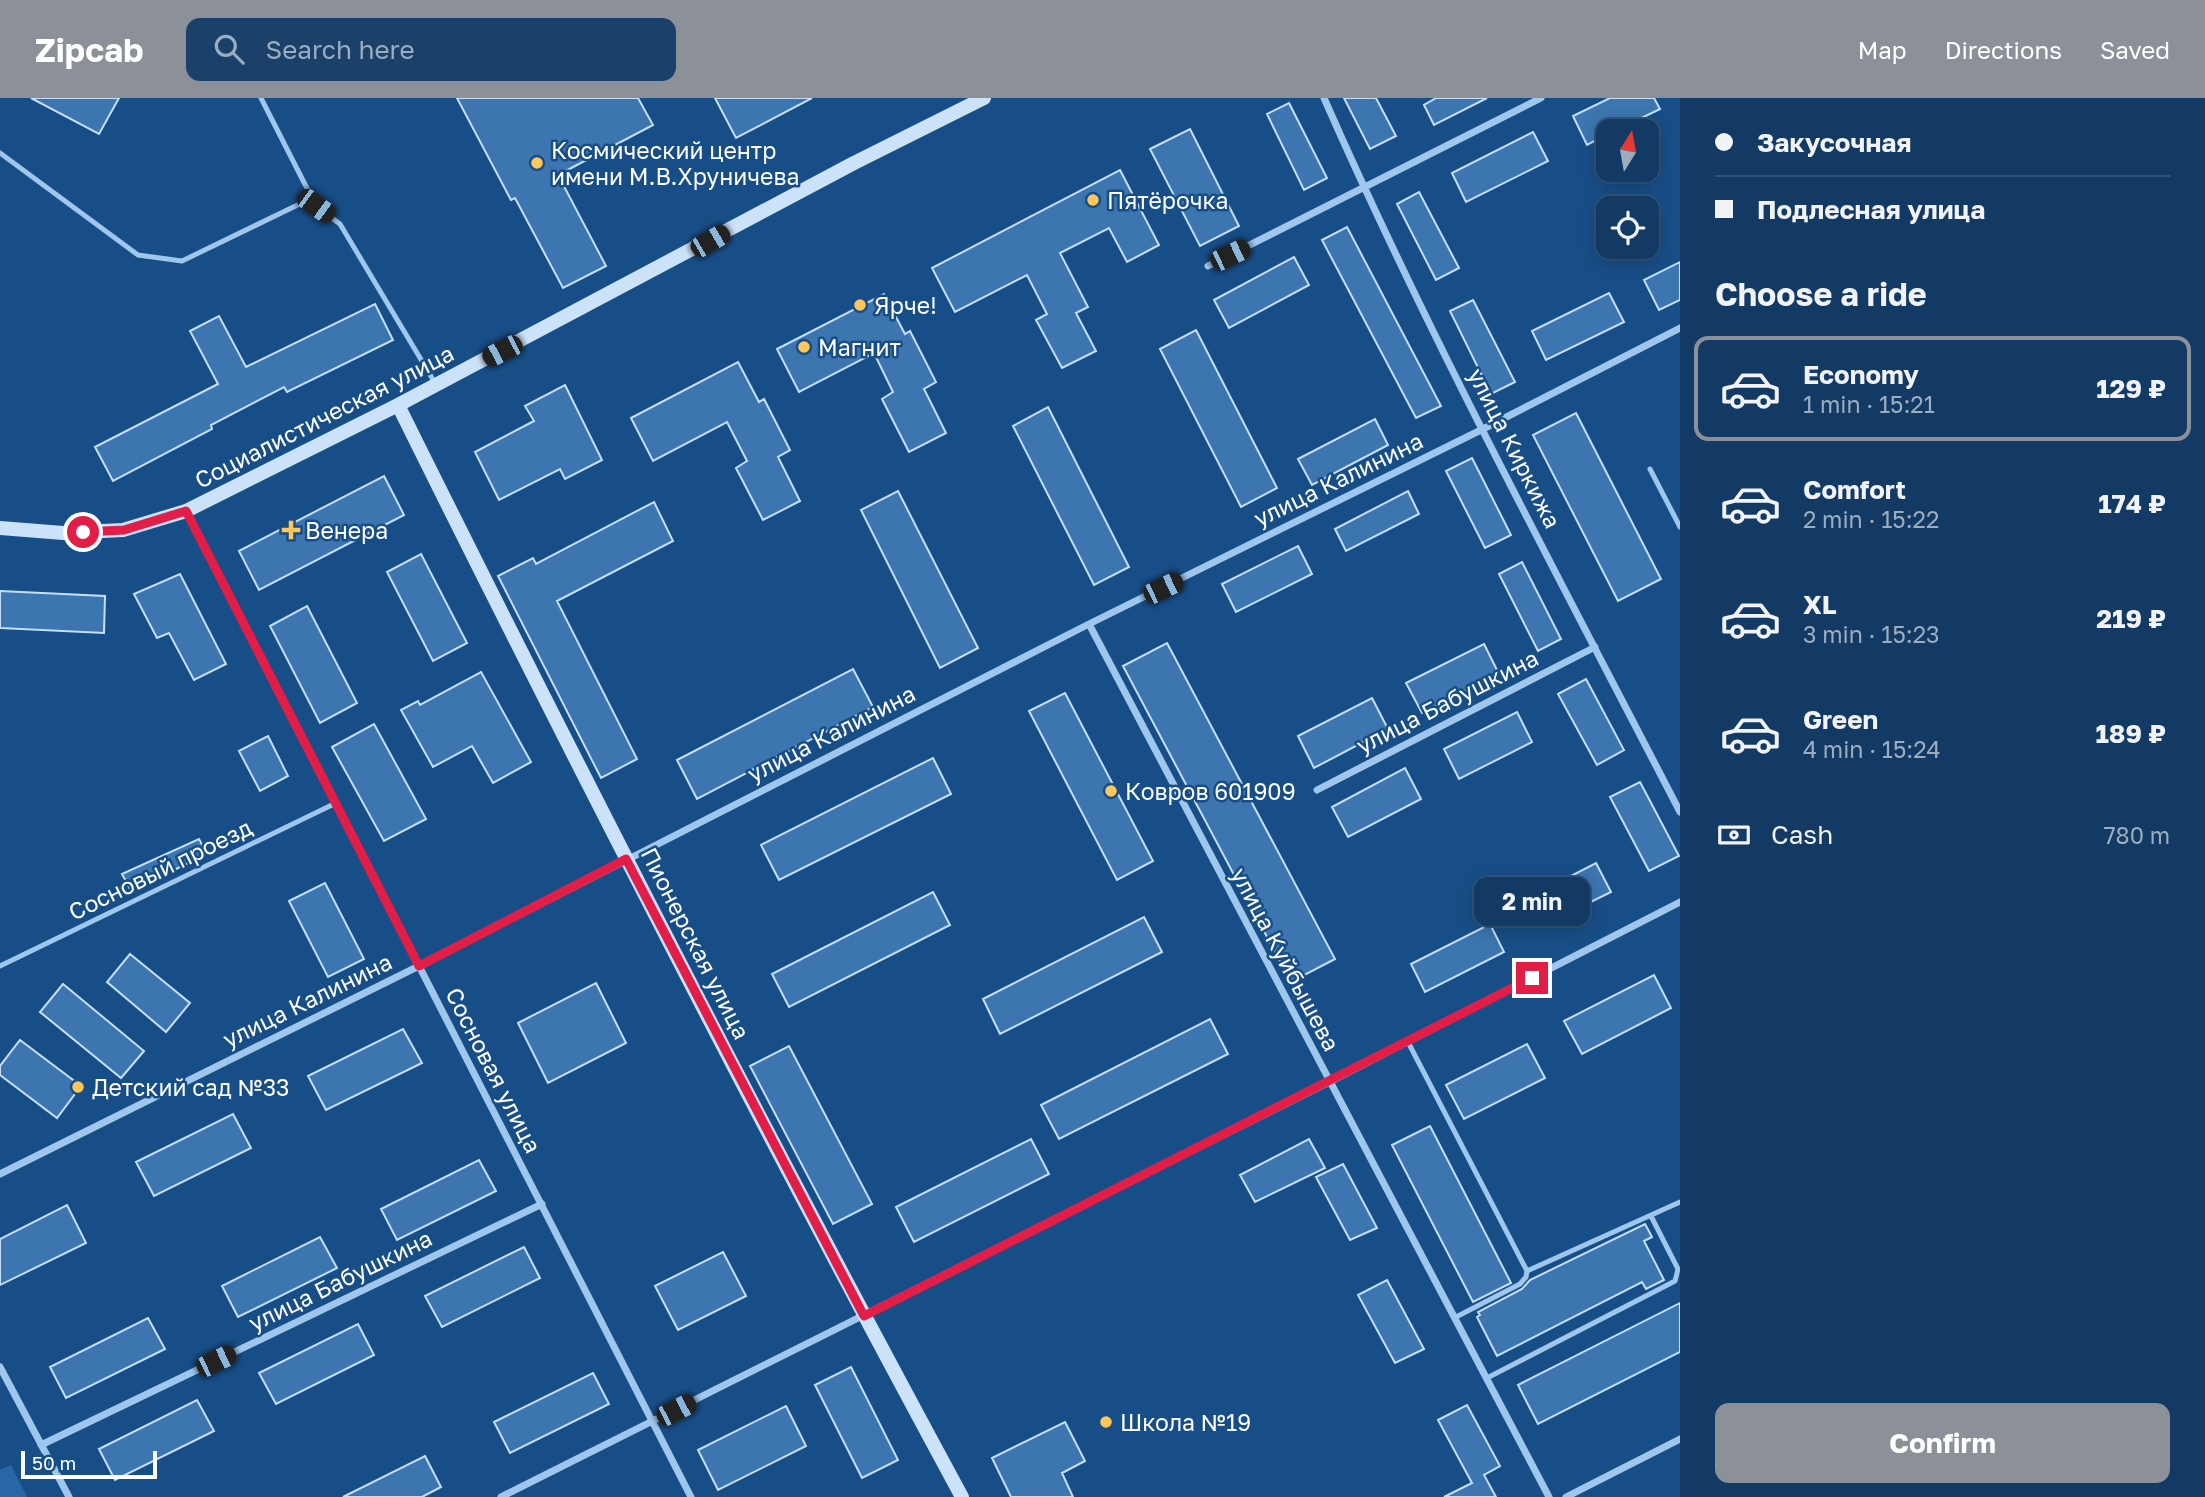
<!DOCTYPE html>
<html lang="en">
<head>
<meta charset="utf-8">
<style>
	:root { --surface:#123a65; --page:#1b416b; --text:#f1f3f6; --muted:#9cadbf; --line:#315479; --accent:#8c9099 }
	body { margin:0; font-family:"Golos Text",sans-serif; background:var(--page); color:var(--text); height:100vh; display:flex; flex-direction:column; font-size:26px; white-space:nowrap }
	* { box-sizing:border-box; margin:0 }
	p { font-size:23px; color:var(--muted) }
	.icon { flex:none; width:38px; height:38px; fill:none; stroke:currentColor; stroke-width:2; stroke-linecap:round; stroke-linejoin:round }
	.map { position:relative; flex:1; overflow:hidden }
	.side { display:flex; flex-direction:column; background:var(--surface); width:525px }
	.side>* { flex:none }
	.banner { display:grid; align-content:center; height:154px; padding:0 35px; background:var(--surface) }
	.needle { width:46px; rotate:11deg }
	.tools { position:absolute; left:1596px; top:21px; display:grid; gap:14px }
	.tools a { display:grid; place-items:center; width:63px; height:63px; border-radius:14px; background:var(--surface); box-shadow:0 4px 18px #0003,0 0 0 2px var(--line); font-size:35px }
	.scale { position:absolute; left:21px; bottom:18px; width:136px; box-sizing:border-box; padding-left:7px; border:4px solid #fff; border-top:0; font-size:19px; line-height:24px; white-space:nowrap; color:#fff; -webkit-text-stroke:5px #184e87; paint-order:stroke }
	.end { position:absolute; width:32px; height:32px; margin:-16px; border:9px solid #e11d48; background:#fff; box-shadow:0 0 0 4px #fff }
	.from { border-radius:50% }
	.bubble { position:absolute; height:49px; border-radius:14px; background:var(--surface); box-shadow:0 4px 18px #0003,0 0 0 2px var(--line); font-size:23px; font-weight:700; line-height:49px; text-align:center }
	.car { position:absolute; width:21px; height:42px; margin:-21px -10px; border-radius:9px; box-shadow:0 0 5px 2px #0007; background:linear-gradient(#222 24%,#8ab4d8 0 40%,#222 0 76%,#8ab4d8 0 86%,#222 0) }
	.banner b { display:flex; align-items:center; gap:24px; height:66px; font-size:26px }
	.banner b+b { border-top:2px solid var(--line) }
	.banner i { width:18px; height:18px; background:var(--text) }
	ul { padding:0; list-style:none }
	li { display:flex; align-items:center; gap:21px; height:105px; margin:0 14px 10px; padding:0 21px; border:4px solid transparent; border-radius:14px }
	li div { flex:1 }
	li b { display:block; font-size:26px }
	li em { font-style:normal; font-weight:700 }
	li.on { border-color:var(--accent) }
	li>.icon { width:63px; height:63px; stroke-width:1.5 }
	h2 { padding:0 35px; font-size:32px; line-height:84px }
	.pay { display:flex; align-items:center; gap:18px; height:77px; padding:0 35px; font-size:26px }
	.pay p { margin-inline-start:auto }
	.primary-button { display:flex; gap:14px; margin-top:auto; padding:14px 35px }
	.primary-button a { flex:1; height:80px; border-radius:14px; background:var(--accent); color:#fff; font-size:28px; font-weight:700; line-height:80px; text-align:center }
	header { display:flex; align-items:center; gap:42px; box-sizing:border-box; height:98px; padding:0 35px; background:var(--accent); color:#fff }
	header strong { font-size:33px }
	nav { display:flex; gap:38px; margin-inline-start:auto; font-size:24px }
	.search { width:490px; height:63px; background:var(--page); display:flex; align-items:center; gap:18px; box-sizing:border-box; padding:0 24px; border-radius:14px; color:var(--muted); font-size:26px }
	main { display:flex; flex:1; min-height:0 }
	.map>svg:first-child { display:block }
	.green { fill:#2866a5 }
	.building { fill:#3c75af; stroke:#c5dffa; stroke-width:2 }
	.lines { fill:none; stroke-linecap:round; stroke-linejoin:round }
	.lane { stroke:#9fc6ed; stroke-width:5 }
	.street { stroke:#9fc6ed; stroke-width:7 }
	.secondary { stroke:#cce2f9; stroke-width:14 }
	.route { stroke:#e11d48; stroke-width:9 }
	.poi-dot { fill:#ffc75b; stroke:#184e87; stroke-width:2.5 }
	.labels { text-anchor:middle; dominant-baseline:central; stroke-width:5; stroke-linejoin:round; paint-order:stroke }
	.poi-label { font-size:23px; fill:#fff; stroke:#184e87; text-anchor:start }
	.street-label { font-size:23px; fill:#fff; stroke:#184e87 }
</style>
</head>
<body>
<header>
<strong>Zipcab</strong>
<div class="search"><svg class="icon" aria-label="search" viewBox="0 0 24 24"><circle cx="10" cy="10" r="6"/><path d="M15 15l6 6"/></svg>Search here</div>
<nav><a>Map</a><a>Directions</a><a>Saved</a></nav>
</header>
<main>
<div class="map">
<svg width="1680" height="1399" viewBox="0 0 1680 1399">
	<rect width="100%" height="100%" fill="#184e87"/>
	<path class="green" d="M11,1367L27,1399H0V1372Z"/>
	<path class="building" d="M31,0H119L99,36Z
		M457,0H638L653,27L558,77L606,168L563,190L515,100L511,102Z
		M715,0H812L736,40Z
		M1344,0H1376L1396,38L1370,51Z
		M1436,0H1487L1434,27L1424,7Z
		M1610,0H1654L1660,11L1615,33H1608V36L1587,47L1573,18Z
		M1289,5L1327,80L1304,92L1267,16Z
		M1190,31L1239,128L1200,148L1150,51Z
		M1533,34L1548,63L1466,104L1452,75Z
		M1120,72L1159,147L1127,164L1109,130L1060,155L1088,209L1076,215L1096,253L1062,270L1036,222L1047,216L1027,177L955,214L932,170Z
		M1419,94L1459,170L1436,182L1397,106Z
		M1347,129L1441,308L1416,320L1322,142Z
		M1294,159L1309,187L1229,230L1214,202Z
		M1680,164V202L1659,212L1644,182Z
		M1609,195L1624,224L1546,262L1532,233Z
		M884,196L905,236L910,233L936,284L924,291L946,335L909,354L882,301L893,294L874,255L799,294L777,251Z
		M1473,202L1515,284L1491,296L1450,213Z
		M375,206L393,242L287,294L284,289L211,327L212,331L113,383L95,349L218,286L190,233L219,218L246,269Z
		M1196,232L1277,390L1241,409L1160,251Z
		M738,264L759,304L764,301L790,352L778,359L800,403L763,422L736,370L747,363L727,324L653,363L631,320Z
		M565,287L602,362L565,381L560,371L499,402L475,354L534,323L525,308Z
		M1048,309L1129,469L1094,487L1013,328Z
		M1576,315L1661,481L1618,503L1533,337Z
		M1375,321L1388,347L1312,387L1298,361Z
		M1472,360L1511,437L1485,450L1446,373Z
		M384,378L404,417L259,492L239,453Z
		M898,393L978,550L940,570L861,412Z
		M1408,393L1419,416L1346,453L1335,431Z
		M654,404L673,443L557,503L637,661L601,680L498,478L533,460L536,466Z
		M1298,448L1312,476L1236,514L1222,486Z
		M421,456L467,545L433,563L387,474Z
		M1522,464L1561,541L1538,553L1499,476Z
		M180,476L226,566L194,582L169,535L157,540L134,496Z
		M0,493L105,498L104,535L0,530Z
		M307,508L357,605L320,625L270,528Z
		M1167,545L1335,861L1291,884L1123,568Z
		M1484,546L1499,576L1422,615L1406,585Z
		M853,571L873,609L697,701L677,662Z
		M481,574L531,664L493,685L472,648L433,669L401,612L418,603L420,607Z
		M1586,581L1624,652L1597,667L1558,596Z
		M1065,595L1153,763L1117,782L1029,613Z
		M1372,600L1388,631L1314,670L1298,638Z
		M1517,614L1532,644L1459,681L1444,651Z
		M374,626L426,721L384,743L332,649Z
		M268,638L288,678L260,693L239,653Z
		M933,660L951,696L779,782L761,747Z
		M1405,670L1421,701L1348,739L1332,709Z
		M1640,684L1679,758L1649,773L1610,699Z
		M199,741L207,756L131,793L122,776Z
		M1596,765L1611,794L1542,828L1528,800Z
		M325,785L364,861L328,879L289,803Z
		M933,794L950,827L789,909L772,876Z
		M1144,819L1162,854L1000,936L983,901Z
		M1490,826L1504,854L1425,894L1411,866Z
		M130,856L190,905L166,934L107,884Z
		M1654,877L1671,910L1582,956L1564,923Z
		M596,885L626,945L548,985L518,925Z
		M63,886L144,953L121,980L40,914Z
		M1210,921L1228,956L1059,1041L1041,1007Z
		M403,931L422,965L326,1012L308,978Z
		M20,942L81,988L57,1020L0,977V968Z
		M1527,946L1545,980L1464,1021L1446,987Z
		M789,948L872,1106L833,1126L750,968Z
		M233,1016L251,1050L154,1098L136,1064Z
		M1430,1028L1511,1185L1473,1204L1392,1047Z
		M1031,1041L1049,1076L914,1144L896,1109Z
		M1309,1041L1325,1070L1255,1104L1240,1077Z
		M479,1062L496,1093L397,1142L381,1111Z
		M1343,1066L1377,1130L1350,1142L1316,1079Z
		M67,1107L86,1145L0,1187V1141Z
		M1645,1126L1652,1139L1644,1143L1664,1182L1646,1191L1642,1184L1497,1258L1477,1219L1480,1217L1478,1214L1522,1191L1530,1182Z
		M320,1139L337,1170L238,1219L222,1188Z
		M524,1149L540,1180L442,1229L425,1198Z
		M723,1154L746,1198L678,1232L655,1188Z
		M1387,1182L1424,1251L1395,1265L1358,1197Z
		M1680,1205V1254L1538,1326L1518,1287Z
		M148,1220L165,1251L66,1300L50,1269Z
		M358,1226L374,1257L276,1306L259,1275Z
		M851,1269L898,1362L862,1380L815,1287Z
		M593,1275L609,1306L510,1355L494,1324Z
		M197,1302L214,1333L115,1382L99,1351Z
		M1467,1307L1500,1368L1484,1377L1496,1399H1444L1472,1385L1438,1322Z
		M786,1308L806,1348L718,1392L698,1352Z
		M1065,1324L1085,1363L1062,1375L1073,1399H1011L992,1360Z
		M425,1358L441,1389L422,1399H343Z"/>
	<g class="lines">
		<path class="lane" d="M261,0L316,108L340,126L435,285
			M0,55L138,157L182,163L312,100
			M1650,371L1680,429
			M0,868L336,705
			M1408,944L1527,1173L1526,1179L1520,1186L1456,1219
			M1527,1173L1680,1104
			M1487,1280L1675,1183L1678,1171L1651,1118"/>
		<path class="street" d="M1324,0C1431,243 1558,478 1680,714
			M1208,168L1541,0
			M186,413L691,1399
			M1089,526L1549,1399
			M1317,692L1595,549
			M0,1076L419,868L1089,526L1483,331L1680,230
			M0,1269L69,1399
			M41,1347L542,1106
			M501,1399L1329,984L1680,804
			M1566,1399L1680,1341"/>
		<path class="secondary" d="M398,307C580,674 767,1039 962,1399
			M0,430L63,435L123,432L186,413L398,307L854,65L984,0"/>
	</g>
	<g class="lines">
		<path class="route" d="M83,434L124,432L186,413L419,868L626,761L864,1218L1532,880"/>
	</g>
	<g class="poi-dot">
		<circle cx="537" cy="65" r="7"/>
		<circle cx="1093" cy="102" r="7"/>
		<circle cx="860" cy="207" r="7"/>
		<circle cx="804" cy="249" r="7"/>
		<path d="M287.5 421.5h7v7h7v7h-7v7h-7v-7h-7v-7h7z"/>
		<circle cx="1111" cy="693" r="7"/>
		<circle cx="78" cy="989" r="7"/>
		<circle cx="1106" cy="1324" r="7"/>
	</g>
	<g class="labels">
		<g class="poi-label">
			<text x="551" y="52">Космический центр<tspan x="551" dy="26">имени М.В.Хруничева</tspan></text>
			<text x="1107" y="102">Пятёрочка</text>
			<text x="874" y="207">Ярче!</text>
			<text x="818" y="249">Магнит</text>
			<text x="305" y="432">Венера</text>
			<text x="1125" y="693">Ковров 601909</text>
			<text x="92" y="989">Детский сад №33</text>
			<text x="1120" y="1324">Школа №19</text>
		</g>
		<g class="street-label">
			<text transform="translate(324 318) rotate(-27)">Социалистическая улица</text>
			<text transform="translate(1515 350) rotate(63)">улица Киркижа</text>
			<text transform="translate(1338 381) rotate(-26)">улица Калинина</text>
			<text transform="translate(1447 603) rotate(-27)">улица Бабушкина</text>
			<text transform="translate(831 635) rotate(-27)">улица Калинина</text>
			<text transform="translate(160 771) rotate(-26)">Сосновый проезд</text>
			<text transform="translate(696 845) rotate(63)">Пионерская улица</text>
			<text transform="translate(1286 861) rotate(62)">улица Куйбышева</text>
			<text transform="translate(307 902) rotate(-26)">улица Калинина</text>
			<text transform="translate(494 972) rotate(63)">Сосновая улица</text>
			<text transform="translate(340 1182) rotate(-26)">улица Бабушкина</text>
		</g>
	</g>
</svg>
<div class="tools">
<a><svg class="needle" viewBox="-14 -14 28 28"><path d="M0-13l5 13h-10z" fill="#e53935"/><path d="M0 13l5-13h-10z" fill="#9cadbf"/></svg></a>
<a><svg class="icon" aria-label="locate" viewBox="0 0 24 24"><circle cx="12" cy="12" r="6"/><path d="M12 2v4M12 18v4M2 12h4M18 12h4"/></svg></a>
</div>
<div class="scale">50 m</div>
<i class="end from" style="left:83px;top:434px"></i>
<i class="end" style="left:1532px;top:880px"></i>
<div class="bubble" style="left:1474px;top:779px;width:116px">2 min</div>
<i class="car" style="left:316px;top:108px;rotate:126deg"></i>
<i class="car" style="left:710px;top:143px;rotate:60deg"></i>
<i class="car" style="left:1230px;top:157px;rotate:64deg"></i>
<i class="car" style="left:502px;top:253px;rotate:243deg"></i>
<i class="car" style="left:1163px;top:490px;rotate:64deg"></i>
<i class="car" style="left:216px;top:1263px;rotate:64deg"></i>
<i class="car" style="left:676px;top:1312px;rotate:63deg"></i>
</div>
<section class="side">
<div class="banner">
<b><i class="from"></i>Закусочная</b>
<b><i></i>Подлесная улица</b>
</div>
<h2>Choose a ride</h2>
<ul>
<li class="on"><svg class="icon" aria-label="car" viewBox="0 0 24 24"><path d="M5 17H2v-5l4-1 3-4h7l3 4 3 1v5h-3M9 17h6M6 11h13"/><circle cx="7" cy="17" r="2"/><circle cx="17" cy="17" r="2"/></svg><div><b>Economy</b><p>1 min · 15:21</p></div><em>129 ₽</em></li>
<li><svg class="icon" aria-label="car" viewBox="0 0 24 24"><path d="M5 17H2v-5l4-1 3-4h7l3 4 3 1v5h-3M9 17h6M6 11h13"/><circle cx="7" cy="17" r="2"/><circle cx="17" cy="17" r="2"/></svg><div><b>Comfort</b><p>2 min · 15:22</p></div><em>174 ₽</em></li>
<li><svg class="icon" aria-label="car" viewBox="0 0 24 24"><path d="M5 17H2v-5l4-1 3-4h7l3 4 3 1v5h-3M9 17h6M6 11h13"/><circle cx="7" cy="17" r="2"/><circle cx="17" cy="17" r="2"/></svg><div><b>XL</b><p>3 min · 15:23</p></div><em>219 ₽</em></li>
<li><svg class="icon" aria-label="car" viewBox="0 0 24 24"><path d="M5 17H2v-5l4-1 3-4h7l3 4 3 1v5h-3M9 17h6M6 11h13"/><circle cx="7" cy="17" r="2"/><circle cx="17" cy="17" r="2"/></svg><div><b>Green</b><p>4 min · 15:24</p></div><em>189 ₽</em></li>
</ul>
<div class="pay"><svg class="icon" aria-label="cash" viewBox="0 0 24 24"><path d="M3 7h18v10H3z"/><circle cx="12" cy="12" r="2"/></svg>Cash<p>780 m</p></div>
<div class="primary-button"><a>Confirm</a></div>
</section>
</main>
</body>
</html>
